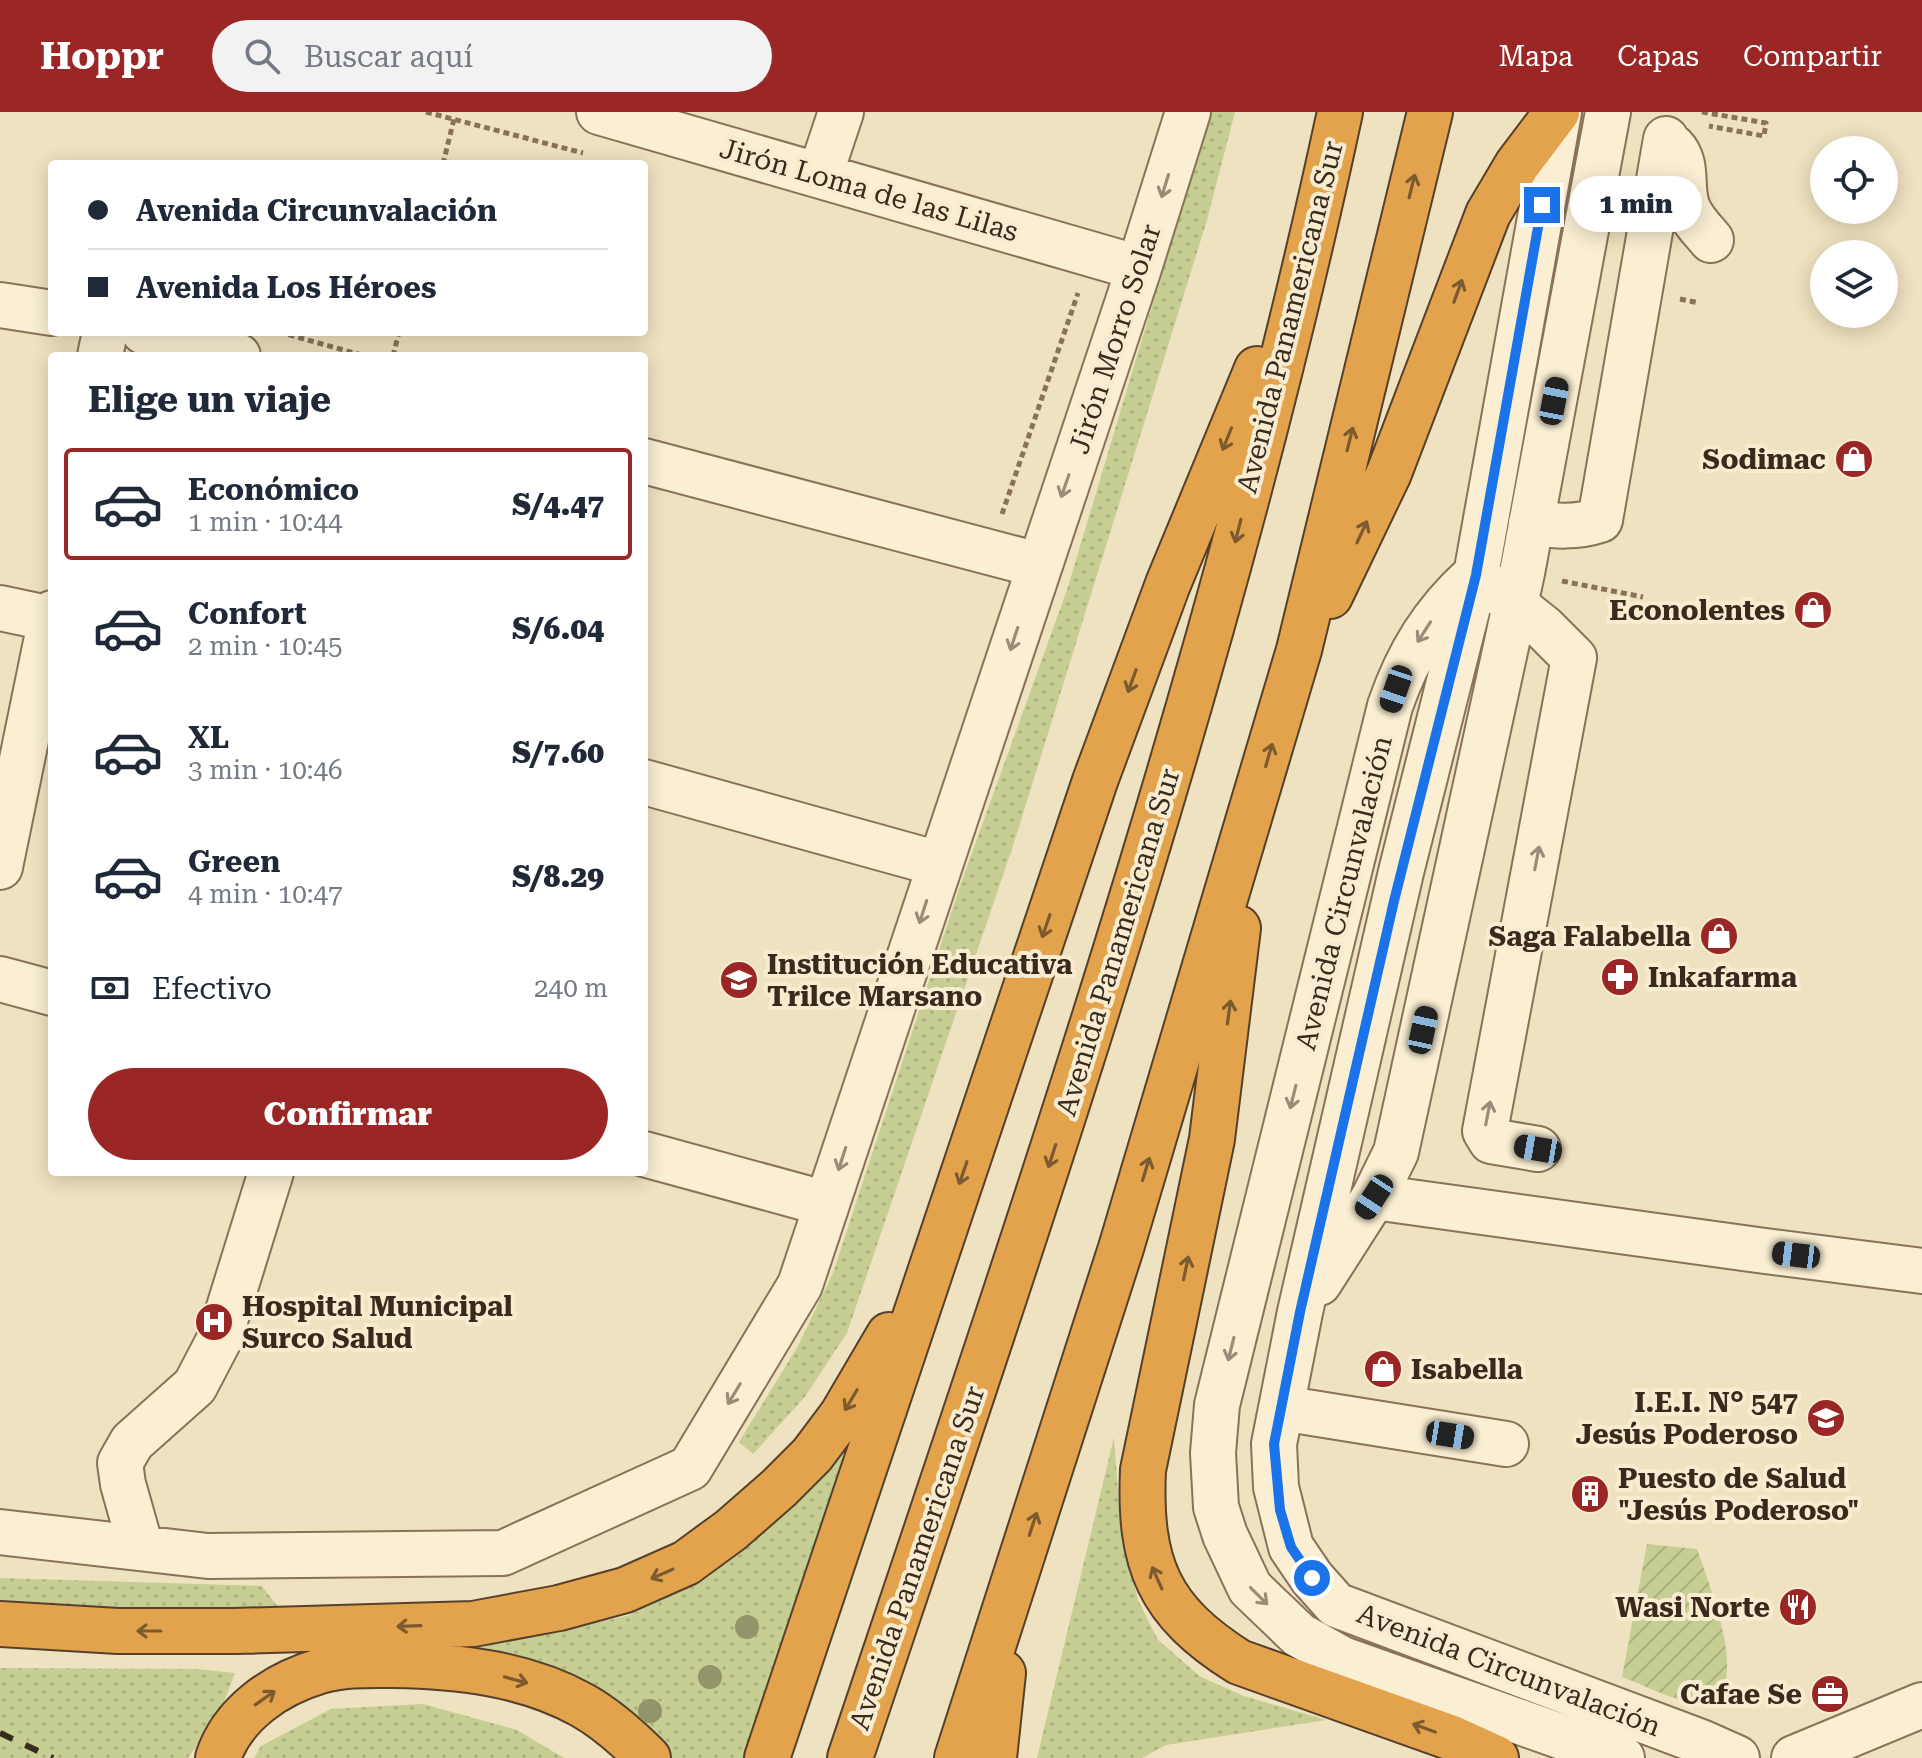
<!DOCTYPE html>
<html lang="es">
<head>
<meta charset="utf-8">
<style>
	:root { --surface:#fff; --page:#f2f2f3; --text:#1f2937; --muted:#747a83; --line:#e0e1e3; --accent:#9a2625 }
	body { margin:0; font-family:"Roboto Serif",serif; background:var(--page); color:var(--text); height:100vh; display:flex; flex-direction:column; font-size:30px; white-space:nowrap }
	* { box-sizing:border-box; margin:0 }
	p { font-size:26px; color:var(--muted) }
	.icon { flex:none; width:44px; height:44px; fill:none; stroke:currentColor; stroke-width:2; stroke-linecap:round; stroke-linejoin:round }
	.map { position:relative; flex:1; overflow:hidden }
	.details { position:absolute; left:48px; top:240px; width:600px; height:824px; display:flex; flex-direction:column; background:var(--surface); border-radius:8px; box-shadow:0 4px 20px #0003 }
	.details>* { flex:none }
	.banner { position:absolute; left:48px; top:48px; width:600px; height:176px; border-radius:8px; box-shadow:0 4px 20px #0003; display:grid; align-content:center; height:176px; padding:0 40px; background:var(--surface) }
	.buttons { position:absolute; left:1810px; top:24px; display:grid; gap:16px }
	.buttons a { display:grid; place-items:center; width:88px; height:88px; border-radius:50%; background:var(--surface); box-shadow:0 4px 20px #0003; font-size:40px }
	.end { position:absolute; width:36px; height:36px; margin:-18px; border:10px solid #1a73e8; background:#fff; box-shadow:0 0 0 4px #fff }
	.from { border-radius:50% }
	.bubble { position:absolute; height:56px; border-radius:28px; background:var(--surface); box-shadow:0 4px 20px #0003; font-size:26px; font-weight:800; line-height:56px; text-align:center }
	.car { position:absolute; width:24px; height:48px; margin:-24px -12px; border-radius:10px; box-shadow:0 0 6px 2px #0007; background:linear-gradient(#222 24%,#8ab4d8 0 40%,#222 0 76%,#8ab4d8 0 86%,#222 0) }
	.banner b { display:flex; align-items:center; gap:28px; height:76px; font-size:30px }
	.banner b+b { border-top:2px solid var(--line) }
	.banner i { width:20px; height:20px; background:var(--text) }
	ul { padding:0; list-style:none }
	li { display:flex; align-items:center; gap:24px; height:112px; margin:0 16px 12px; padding:0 24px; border:4px solid transparent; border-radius:8px }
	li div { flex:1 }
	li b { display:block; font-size:30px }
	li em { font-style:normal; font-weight:800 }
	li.active { border-color:var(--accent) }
	li>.icon { width:72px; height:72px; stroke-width:1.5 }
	h2 { padding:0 40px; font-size:36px; line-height:96px }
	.pay { display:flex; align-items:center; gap:20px; height:88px; padding:0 40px; font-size:30px }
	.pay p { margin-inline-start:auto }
	.cta { display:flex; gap:16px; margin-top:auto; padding:16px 40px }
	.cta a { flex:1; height:92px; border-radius:48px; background:var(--accent); color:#fff; font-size:32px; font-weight:800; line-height:92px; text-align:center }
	header { display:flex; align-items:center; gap:48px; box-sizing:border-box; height:112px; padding:0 40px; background:var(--accent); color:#fff }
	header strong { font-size:38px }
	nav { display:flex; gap:44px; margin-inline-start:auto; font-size:28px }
	.search { width:560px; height:72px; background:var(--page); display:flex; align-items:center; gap:20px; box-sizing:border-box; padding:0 28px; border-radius:44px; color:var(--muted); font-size:30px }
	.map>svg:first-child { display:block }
	.grass { fill:url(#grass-dots) }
	.garden { fill:url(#garden-furrows) }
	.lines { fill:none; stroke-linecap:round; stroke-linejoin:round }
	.minor-casing { stroke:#897257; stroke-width:48 }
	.highway-casing { stroke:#56402c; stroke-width:48 }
	.path { stroke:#897257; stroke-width:5; stroke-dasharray:6 4; stroke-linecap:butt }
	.minor { stroke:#faefd3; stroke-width:44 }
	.highway { stroke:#e3a34c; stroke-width:44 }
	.rail { stroke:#382a1c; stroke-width:6; stroke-dasharray:14 14; stroke-linecap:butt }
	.tree { fill:#939469 }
	.oneway { stroke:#998c78 }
	.oneway2 { stroke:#7c5a2f }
	.route { stroke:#1a73e8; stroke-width:10 }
	.labels { text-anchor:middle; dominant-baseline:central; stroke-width:8; stroke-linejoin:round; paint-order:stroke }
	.street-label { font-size:28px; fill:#382a1c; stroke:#f7eccf }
	.poi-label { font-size:28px; font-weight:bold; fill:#382a1c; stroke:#f7eccf; text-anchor:end }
</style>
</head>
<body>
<header>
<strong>Hoppr</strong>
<div class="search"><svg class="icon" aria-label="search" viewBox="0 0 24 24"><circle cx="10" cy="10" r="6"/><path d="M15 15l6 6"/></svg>Buscar aquí</div>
<nav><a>Mapa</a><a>Capas</a><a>Compartir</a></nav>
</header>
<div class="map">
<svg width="1922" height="1646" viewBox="0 0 1922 1646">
	<defs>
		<pattern id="grass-dots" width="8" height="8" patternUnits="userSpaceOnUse" patternTransform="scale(2)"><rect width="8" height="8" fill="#c6ce93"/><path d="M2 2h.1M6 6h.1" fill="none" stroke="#abb17e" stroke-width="1.8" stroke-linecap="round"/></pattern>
		<pattern id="garden-furrows" width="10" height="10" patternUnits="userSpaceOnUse" patternTransform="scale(2)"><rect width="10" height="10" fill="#c6ce93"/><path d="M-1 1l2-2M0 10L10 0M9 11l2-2" fill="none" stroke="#abb17e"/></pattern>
	</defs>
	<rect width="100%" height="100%" fill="#efe2c0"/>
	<path class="grass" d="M1210,0H1235L1207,108L1014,731L847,1221L804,1286L753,1342L739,1330L798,1234L833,1161L960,774L1067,478Z
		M881,1279L746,1646H666L459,1539L627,1504L692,1474L768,1413Z
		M1114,1325L1121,1421L1138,1488L1158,1528L1201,1565L1244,1584L1326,1608L1166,1633L1142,1646H1037Z
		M0,1466L262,1474L279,1496L246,1512L15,1495L0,1490Z
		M0,1556L196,1557L235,1561L221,1598L188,1646H0Z
		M423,1592L517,1618L564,1646H254L261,1634L331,1597Z"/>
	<path class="garden" d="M1647,1432L1697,1437C1707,1468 1762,1598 1693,1590C1669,1587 1644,1573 1622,1565Z"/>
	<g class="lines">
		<g class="minor-casing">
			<path id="minor" d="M599,0L1139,156
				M1559,0L1476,463L1401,760L1300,1200L1274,1332L1276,1375L1291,1435L1312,1466L1336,1493L1701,1630L1737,1646
				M1673,35C1688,51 1681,70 1686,90C1689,105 1702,117 1711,128
				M820,63L841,0
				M0,193L52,201
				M144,220L238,244
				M100,244L105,220
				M644,349L1038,453
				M1531,411C1555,414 1576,416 1600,408L1666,27
				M1474,464C1433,501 1408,542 1390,594L1217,1293L1213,1341L1216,1395L1225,1423L1250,1476L1299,1523L1342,1547L1622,1646
				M1494,476L1544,516L1574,546L1485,1019L1491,1029L1538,1037
				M0,496L52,507
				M644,670L939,752
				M0,755L52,501
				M0,867L52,881
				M644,1042L827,1092
				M1374,1085L1765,1139L1922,1159
				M1319,1171L1374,1085L1396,1040L1522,461L1608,0
				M1281,1296L1506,1332
				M0,1420L208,1444L503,1441L690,1356L800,1173L1139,156L1188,0
				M141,1436L123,1372L120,1351L132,1330L195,1274L219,1228L271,1060
				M1794,1646L1922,1593"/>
		</g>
		<g class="highway-casing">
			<path id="highway" d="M1330,484L1389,361L1488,102L1517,53L1557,0
				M1238,816L1212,1027L1143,1358C1139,1452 1158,1499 1239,1550L1452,1626L1496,1646
				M0,1512L118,1519H235L473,1512L559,1496L625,1478L686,1451L731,1418L779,1376L812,1343L842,1303L889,1223
				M218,1646C233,1601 276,1572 320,1559C344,1552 369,1553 393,1553C457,1554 524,1561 582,1593C607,1607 628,1626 648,1646
				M767,1646L1095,669L1168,472L1257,257
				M850,1646C1032,1103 1220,561 1340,0
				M957,1646L1121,1136L1299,538L1430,0
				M994,1646L1003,1561"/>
		</g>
		<path class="path" d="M426,0L583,41
			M1702,0L1766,11L1764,24L1709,14
			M443,52L454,7
			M1680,187L1699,191
			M279,220L365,244
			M393,244L399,220
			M1002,402L1078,181
			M1562,469L1643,485"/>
		<use href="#minor" class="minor"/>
		<use href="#highway" class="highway"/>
		<path class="rail" d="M0,1621L53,1646"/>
	</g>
	<g class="tree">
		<circle cx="747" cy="1515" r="12"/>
		<circle cx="710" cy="1565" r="12"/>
		<circle cx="650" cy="1599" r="12"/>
	</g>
	<defs><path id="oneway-shaft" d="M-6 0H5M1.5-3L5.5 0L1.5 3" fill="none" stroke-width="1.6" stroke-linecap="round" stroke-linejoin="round" transform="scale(2)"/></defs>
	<g class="oneway">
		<use href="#oneway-shaft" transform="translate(1165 74) rotate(107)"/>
		<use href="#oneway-shaft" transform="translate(1065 374) rotate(109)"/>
		<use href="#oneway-shaft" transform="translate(1424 520) rotate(123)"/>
		<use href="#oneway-shaft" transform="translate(1014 527) rotate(108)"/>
		<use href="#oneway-shaft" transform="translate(1537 746) rotate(-79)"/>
		<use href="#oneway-shaft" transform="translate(923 800) rotate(108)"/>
		<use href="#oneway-shaft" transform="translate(1293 985) rotate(104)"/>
		<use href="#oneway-shaft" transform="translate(1488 1001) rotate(-79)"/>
		<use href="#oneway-shaft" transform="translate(842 1047) rotate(108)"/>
		<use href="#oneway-shaft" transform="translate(1231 1237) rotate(104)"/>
		<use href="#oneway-shaft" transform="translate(734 1282) rotate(121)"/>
		<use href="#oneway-shaft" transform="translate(1259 1484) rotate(45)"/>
	</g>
	<g class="oneway2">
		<use href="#oneway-shaft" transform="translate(1412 74) rotate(-76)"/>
		<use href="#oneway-shaft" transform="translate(1458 179) rotate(-70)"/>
		<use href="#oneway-shaft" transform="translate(1227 327) rotate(112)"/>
		<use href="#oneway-shaft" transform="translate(1350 327) rotate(-76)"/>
		<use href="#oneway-shaft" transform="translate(1238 419) rotate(104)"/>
		<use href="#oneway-shaft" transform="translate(1362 420) rotate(-65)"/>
		<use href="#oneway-shaft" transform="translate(1132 569) rotate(110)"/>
		<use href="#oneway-shaft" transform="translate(1269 643) rotate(-74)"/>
		<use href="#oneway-shaft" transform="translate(1046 814) rotate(109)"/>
		<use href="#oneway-shaft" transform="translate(1229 900) rotate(-82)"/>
		<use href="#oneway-shaft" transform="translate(1052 1044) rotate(108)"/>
		<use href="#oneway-shaft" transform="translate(1146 1057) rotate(-73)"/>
		<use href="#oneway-shaft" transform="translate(963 1061) rotate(109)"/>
		<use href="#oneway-shaft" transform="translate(1186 1156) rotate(-78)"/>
		<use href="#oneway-shaft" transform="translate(851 1288) rotate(121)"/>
		<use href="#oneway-shaft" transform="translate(1033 1412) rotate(-72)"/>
		<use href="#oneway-shaft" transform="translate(662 1462) rotate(156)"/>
		<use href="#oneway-shaft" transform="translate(1157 1466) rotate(-114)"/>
		<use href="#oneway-shaft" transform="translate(409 1514) rotate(178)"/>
		<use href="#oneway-shaft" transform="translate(149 1519) rotate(180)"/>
		<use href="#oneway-shaft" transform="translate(516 1568) rotate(15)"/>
		<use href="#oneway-shaft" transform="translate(265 1586) rotate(-35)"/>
		<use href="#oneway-shaft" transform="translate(1424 1616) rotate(-160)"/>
	</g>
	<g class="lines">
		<path class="route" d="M1312,1466L1291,1435L1280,1398L1274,1332L1300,1200L1394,789L1476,463L1542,93"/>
	</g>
	<defs>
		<g id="shop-disc" transform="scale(2)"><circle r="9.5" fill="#9a2625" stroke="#f7eccf"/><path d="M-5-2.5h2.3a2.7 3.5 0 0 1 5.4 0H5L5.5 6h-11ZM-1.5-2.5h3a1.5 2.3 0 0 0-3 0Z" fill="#fff"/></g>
		<g id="pharmacy-disc" transform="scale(2)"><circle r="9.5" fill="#9a2625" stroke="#f7eccf"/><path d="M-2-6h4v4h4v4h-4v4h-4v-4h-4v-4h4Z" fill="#fff"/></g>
		<g id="school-disc" transform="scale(2)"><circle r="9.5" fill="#9a2625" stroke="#f7eccf"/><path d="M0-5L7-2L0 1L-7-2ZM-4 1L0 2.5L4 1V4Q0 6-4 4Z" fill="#fff"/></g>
		<g id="hospital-disc" transform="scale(2)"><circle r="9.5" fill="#9a2625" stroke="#f7eccf"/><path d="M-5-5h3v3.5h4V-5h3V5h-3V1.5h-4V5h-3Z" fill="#fff"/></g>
		<g id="building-disc" transform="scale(2)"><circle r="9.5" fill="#9a2625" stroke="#f7eccf"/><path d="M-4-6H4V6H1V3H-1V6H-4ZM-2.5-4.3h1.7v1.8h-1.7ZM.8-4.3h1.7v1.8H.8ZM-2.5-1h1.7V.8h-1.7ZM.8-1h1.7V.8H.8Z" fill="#fff"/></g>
		<g id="restaurant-disc" transform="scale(2)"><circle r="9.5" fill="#9a2625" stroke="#f7eccf"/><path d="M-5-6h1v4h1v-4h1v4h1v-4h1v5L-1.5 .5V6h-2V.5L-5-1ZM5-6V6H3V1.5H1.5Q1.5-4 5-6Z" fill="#fff"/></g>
		<g id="office-disc" transform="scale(2)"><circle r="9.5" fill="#9a2625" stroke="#f7eccf"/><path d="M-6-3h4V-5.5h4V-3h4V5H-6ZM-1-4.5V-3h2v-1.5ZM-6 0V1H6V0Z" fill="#fff"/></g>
	</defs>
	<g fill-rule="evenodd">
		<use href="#shop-disc" x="1854" y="347"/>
		<use href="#shop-disc" x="1813" y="498"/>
		<use href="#shop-disc" x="1719" y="824"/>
		<use href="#pharmacy-disc" x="1620" y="865"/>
		<use href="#school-disc" x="739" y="868"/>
		<use href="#hospital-disc" x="214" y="1210"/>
		<use href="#shop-disc" x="1383" y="1257"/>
		<use href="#school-disc" x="1826" y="1306"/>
		<use href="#building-disc" x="1590" y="1382"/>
		<use href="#restaurant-disc" x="1798" y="1495"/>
		<use href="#office-disc" x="1830" y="1582"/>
	</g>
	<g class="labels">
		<g class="street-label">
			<text transform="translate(869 78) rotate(16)">Jirón Loma de las Lilas</text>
			<text transform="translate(1290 205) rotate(-76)">Avenida Panamericana Sur</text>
			<text transform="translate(1115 227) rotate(-72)">Jirón Morro Solar</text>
			<text transform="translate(1344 781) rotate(-76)">Avenida Circunvalación</text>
			<text transform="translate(1118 830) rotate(-73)">Avenida Panamericana Sur</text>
			<text transform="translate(917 1446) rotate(-71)">Avenida Panamericana Sur</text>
			<text transform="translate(1509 1558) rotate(21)">Avenida Circunvalación</text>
		</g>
		<g class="poi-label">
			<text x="1826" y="347">Sodimac</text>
			<text x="1785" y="498">Econolentes</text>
			<text x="1691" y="824">Saga Falabella</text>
			<text x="767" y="852" text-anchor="start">Institución Educativa<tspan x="767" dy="32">Trilce Marsano</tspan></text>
			<text x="1648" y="865" text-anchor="start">Inkafarma</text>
			<text x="242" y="1194" text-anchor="start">Hospital Municipal<tspan x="242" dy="32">Surco Salud</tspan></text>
			<text x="1411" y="1257" text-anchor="start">Isabella</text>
			<text x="1798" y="1290">I.E.I. N° 547<tspan x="1798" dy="32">Jesús Poderoso</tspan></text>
			<text x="1618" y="1366" text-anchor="start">Puesto de Salud<tspan x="1618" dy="32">"Jesús Poderoso"</tspan></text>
			<text x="1770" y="1495">Wasi Norte</text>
			<text x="1802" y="1582">Cafae Se</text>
		</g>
	</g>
</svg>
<div class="buttons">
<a><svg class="icon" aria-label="locate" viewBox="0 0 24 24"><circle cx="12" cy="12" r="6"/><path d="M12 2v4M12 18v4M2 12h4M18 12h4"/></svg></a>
<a><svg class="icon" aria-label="layers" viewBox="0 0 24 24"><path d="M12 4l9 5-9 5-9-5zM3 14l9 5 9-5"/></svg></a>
</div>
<i class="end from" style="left:1312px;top:1466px"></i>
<i class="end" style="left:1542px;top:93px"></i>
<div class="bubble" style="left:1570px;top:64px;width:132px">1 min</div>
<i class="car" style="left:1554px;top:289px;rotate:11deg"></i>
<i class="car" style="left:1396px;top:577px;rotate:199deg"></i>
<i class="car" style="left:1423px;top:918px;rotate:12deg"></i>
<i class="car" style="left:1538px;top:1037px;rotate:280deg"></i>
<i class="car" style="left:1374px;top:1085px;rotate:213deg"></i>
<i class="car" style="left:1796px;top:1143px;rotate:277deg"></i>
<i class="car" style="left:1450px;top:1323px;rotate:99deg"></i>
<div class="banner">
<b><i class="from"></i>Avenida Circunvalación</b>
<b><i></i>Avenida Los Héroes</b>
</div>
<section class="details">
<h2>Elige un viaje</h2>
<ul>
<li class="active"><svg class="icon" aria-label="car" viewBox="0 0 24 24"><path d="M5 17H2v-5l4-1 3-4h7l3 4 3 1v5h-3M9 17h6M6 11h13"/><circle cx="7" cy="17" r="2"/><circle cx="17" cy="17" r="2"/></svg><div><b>Económico</b><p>1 min · 10:44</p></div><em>S/4.47</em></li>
<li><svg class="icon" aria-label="car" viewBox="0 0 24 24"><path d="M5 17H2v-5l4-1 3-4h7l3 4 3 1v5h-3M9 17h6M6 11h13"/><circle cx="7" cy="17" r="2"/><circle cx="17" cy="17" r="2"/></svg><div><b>Confort</b><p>2 min · 10:45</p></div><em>S/6.04</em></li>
<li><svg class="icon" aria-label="car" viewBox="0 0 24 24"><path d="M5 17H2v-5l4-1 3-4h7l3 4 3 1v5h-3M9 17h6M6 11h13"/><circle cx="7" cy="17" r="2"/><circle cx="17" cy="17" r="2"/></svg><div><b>XL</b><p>3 min · 10:46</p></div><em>S/7.60</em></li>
<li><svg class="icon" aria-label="car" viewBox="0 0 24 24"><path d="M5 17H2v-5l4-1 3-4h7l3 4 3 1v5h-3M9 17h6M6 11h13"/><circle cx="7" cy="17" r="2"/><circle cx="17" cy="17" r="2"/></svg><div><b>Green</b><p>4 min · 10:47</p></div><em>S/8.29</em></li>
</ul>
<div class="pay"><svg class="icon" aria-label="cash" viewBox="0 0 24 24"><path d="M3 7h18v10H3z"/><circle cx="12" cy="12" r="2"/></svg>Efectivo<p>240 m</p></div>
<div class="cta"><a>Confirmar</a></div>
</section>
</div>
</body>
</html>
